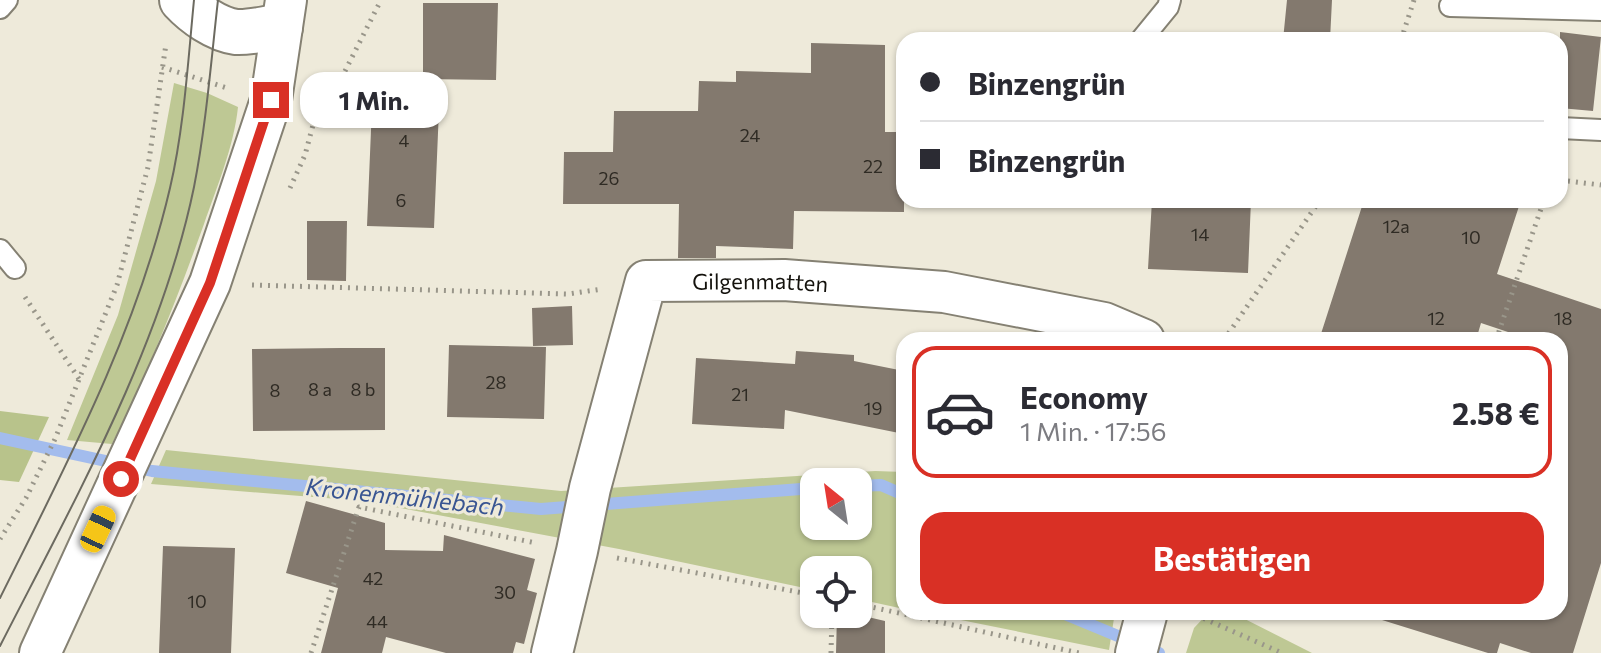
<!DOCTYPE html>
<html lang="de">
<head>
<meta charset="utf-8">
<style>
	:root { --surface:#fff; --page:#f2f2f3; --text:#2b2b33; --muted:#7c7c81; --line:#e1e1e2; --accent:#d93025 }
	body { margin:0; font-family:Commissioner,sans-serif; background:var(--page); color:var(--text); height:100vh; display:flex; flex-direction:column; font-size:30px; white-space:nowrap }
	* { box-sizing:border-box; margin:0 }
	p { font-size:26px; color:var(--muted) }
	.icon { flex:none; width:44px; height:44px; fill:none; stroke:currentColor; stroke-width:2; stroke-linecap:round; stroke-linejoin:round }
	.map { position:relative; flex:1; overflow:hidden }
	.drawer { position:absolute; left:896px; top:332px; width:672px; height:288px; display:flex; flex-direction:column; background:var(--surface); border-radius:24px; box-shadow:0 2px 6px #0004 }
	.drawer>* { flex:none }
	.top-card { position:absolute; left:896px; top:32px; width:672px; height:176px; border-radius:24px; box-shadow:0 2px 6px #0004; display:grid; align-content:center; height:176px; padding:0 24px; background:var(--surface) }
	.needle { width:52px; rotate:330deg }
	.controls { position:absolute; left:800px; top:468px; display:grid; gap:16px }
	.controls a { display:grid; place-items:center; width:72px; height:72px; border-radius:16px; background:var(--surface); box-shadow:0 2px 6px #0004; font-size:40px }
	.end { position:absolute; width:36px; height:36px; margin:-18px; border:10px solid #d93025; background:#fff; box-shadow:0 0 0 4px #fff }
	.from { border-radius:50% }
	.bubble { position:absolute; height:56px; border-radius:24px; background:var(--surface); box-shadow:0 2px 6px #0004; font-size:26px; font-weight:700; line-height:56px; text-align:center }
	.car { position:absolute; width:24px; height:48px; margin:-24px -12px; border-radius:10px; box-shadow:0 0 6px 2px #0007; background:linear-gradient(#f5c518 24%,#345 0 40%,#f5c518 0 76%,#345 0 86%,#f5c518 0) }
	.top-card b { display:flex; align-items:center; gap:28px; height:76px; font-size:30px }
	.top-card b+b { border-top:2px solid var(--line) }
	.top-card i { width:20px; height:20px; background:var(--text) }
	ul { padding:14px 0 0; list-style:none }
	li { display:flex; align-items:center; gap:24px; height:132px; margin:0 16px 12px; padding:0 8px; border:4px solid var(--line); border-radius:24px }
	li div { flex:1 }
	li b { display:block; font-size:30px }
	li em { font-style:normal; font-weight:700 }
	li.current { border-color:var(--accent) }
	li>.icon { width:72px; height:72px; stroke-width:1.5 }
	.action { display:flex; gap:16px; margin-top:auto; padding:16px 24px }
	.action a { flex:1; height:92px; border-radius:24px; background:var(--accent); color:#fff; font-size:32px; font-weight:700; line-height:92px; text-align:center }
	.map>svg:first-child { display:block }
	.green { fill:#bec894; fill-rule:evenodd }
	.forest { fill:#b8c38b }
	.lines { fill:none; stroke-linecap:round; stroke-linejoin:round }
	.stream { stroke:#a3bced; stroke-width:12 }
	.building { fill:#83796e }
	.lane-casing { stroke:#858173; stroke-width:24 }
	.street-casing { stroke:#858173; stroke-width:44 }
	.secondary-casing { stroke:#858173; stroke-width:48 }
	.path { stroke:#99968a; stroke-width:5; stroke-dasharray:2 6; stroke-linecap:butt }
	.lane { stroke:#fff; stroke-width:20 }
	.street { stroke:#fff; stroke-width:40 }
	.secondary { stroke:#fff; stroke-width:44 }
	.tram { stroke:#6c6a60; stroke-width:2 }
	.route { stroke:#d93025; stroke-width:10 }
	.labels { text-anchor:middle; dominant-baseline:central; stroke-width:6; stroke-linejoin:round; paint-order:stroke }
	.number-label { font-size:18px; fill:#2f2b24 }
	.street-label { font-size:22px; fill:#13110c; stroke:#eeeada }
	.water-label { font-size:24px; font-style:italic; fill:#395592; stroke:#eeeada }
</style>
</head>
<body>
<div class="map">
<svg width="1601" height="653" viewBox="0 0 1601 653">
	<rect width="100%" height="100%" fill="#eeeada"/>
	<path class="green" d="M174,83L207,93L238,107C234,146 217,187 204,224C177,299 148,373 112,444L67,440L118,315L156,181Z
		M166,450L561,491L875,471L904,472V609L858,599V570H814V590L619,549L363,501L151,484ZM814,482H858V526H814Z
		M921,612H1115L1109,650Z
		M1209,612H1231L1312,653H1186L1194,628Z"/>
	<path class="forest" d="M0,411L49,417L19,482L0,480Z"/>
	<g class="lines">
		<path class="stream" d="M0,438L152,471L541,509L814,488
			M858,486L881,485L904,495
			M1060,612L1159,653"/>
	</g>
	<path class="building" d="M1287,0H1332L1330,40H1283Z
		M423,3H498L496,80L423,79Z
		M1560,32L1601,37L1593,111L1560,108Z
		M811,43L885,45V132H904V212L794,211L793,249L716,246V258H678L679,204H563L564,152H613L614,111H698L699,81L736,82V71L811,73Z
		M372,106L439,109L434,228L367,226Z
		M1152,200H1251L1248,273L1148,269Z
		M1364,200H1521L1497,274L1601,309V563L1573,653H1531L1500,643L1497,653H1488L1382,620L1383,612H1560V340H1532L1481,323L1476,340H1319Z
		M307,221H347L346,281L307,280Z
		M572,306L573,345L533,346L532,308Z
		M449,345L546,347L544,419L447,417Z
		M341,348H385V430L253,431L252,349Z
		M796,351L854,355V361L904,371V434L785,410L784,429L692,424L696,358L795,364Z
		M306,501L385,523V550L443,551L444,535L535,559L527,590L537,593L524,644L516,642L513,653H446L386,637L382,653H321L338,588L286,573Z
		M163,546L235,548L231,653H159Z
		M837,614H855L885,621V653H836Z"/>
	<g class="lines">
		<g class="lane-casing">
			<path id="lane" d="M1450,6L1601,10
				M0,8L7,0
				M1141,40L1168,7L1170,0
				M1560,128L1601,130
				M0,250L15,268"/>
		</g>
		<g class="street-casing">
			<g id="street">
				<path d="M40,653L210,283L271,100L286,0"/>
				<path id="s1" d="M552,653L577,551L590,488L646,281L784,280L944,292L1104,323L1144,340"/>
				<path d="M1136,653L1147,612"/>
			</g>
		</g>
		<g class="secondary-casing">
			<path id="secondary" d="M182,0C195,14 216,29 236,32C250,33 267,28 280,27"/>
		</g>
		<path class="path" d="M1401,40L1414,0
			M162,67L230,89
			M317,110L344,73L381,0
			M1560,180L1601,185
			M290,188L305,155L317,110
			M252,285L568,294L602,289
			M25,297L79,379
			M1224,340L1320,200
			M1496,340L1544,200
			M0,539L26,498L55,439L117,285L148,167L166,44
			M617,558L814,595
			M858,604L1079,653
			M1189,612L1282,653
			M1401,617L1403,612
			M311,653L359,507L536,543
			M831,653L832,614"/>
		<use href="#lane" class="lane"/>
		<use href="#street" class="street"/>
		<use href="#secondary" class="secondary"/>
		<path class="tram" d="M0,598C66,465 136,334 170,188C184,129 188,61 194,0
			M0,646C74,501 161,347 194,187C206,126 211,62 218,0"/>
	</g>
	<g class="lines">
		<path class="route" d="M121,479L210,283L271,100"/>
	</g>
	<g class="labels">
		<g class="number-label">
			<text x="750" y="135">24</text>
			<text x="404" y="140">4</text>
			<text x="873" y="166">22</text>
			<text x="609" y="178">26</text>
			<text x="401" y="200">6</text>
			<text x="1396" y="226">12a</text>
			<text x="1200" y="234">14</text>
			<text x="1471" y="237">10</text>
			<text x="1436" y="318">12</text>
			<text x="1563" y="318">18</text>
			<text x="496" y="382">28</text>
			<text x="320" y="389">8 a</text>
			<text x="363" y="389">8 b</text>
			<text x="275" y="390">8</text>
			<text x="740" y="394">21</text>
			<text x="873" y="408">19</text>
			<text x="373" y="578">42</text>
			<text x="505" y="592">30</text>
			<text x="197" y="601">10</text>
			<text x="377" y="621">44</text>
		</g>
		<g class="street-label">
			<text stroke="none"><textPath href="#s1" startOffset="498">Gilgenmatten</textPath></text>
		</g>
		<g class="water-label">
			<text transform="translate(405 496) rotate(6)">Kronenmühlebach</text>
		</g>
	</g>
</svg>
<div class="controls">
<a><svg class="needle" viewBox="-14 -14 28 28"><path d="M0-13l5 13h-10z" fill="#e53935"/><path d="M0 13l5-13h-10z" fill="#7c7c81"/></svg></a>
<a><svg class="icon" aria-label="locate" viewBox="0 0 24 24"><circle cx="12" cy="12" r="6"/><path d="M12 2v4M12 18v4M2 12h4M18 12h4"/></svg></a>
</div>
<i class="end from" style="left:121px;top:479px"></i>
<i class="end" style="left:271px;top:100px"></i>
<div class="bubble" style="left:300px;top:72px;width:148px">1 Min.</div>
<i class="car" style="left:98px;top:529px;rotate:25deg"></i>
<div class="top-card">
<b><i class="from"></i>Binzengrün</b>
<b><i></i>Binzengrün</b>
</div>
<section class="drawer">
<ul>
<li class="current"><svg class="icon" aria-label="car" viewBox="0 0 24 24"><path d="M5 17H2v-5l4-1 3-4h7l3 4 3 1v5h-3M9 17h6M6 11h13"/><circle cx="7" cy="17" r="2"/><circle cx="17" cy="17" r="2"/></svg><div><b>Economy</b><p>1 Min. · 17:56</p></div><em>2.58 €</em></li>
</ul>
<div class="action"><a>Bestätigen</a></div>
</section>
</div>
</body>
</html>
